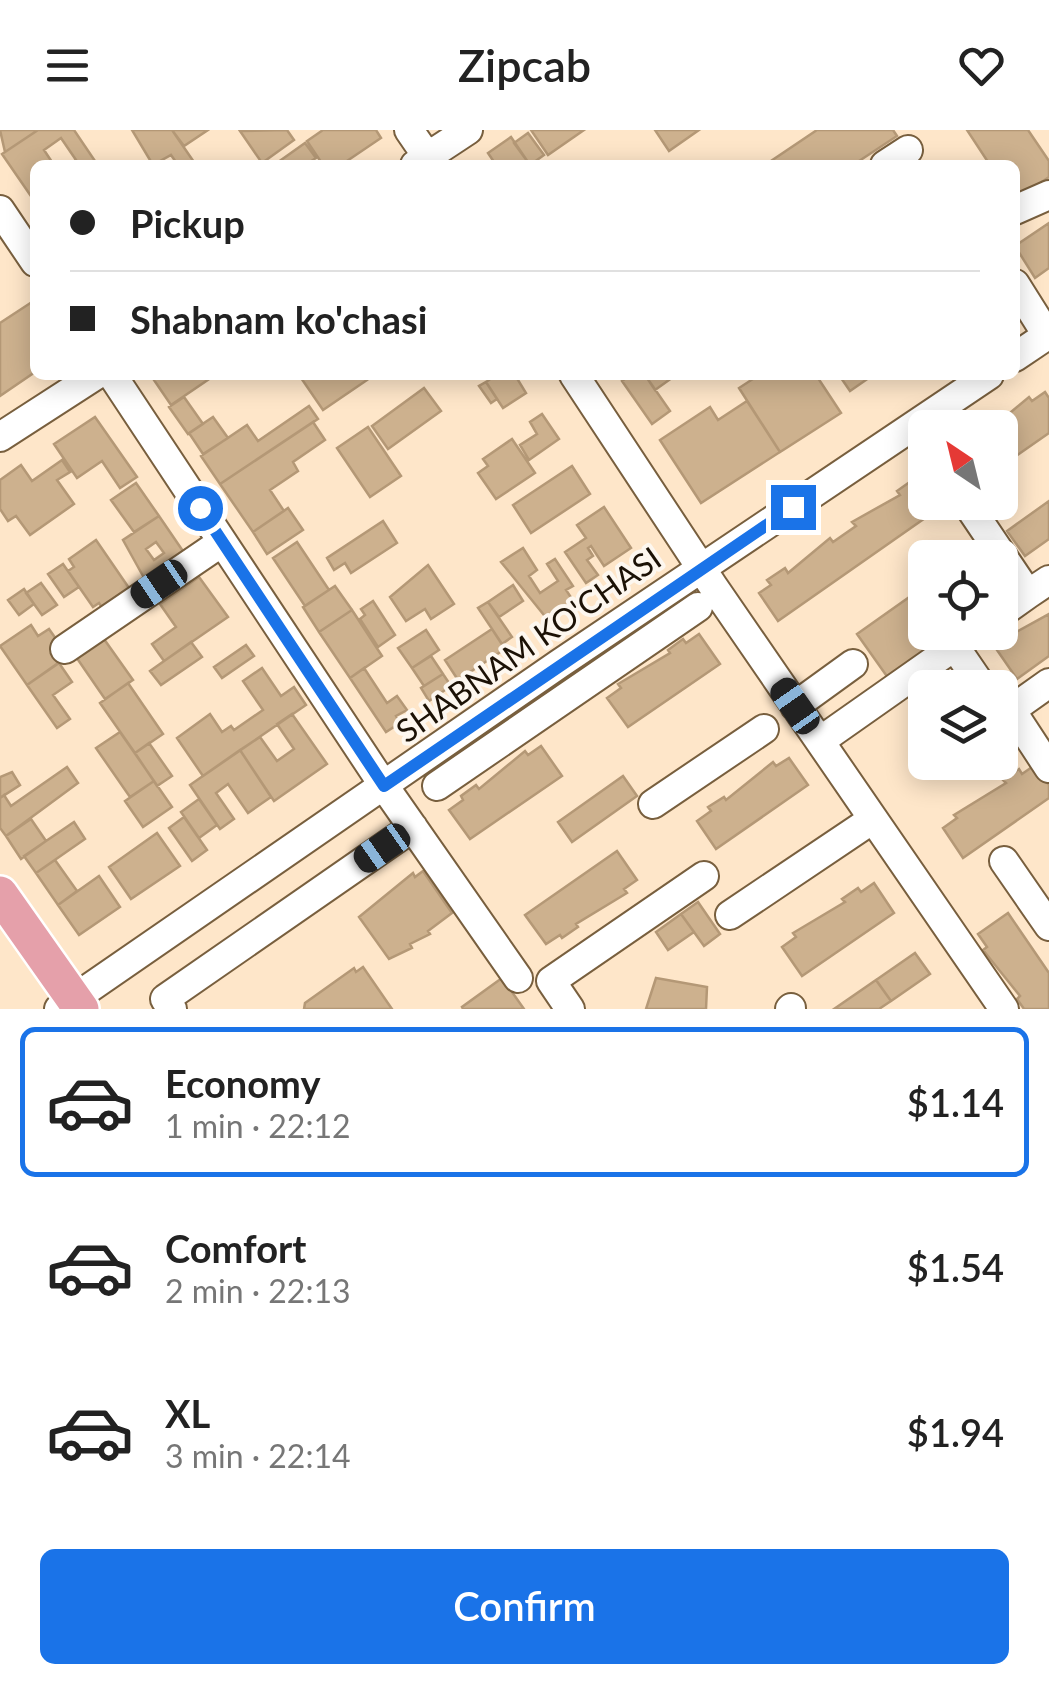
<!DOCTYPE html>
<html lang="en">
<head>
<meta charset="utf-8">
<style>
	:root { --surface:#fff; --page:#f2f2f2; --text:#222; --muted:#767676; --line:#e0e0e0; --accent:#1a73e8 }
	body { margin:0; font-family:Lato,sans-serif; background:var(--page); color:var(--text); height:100vh; display:flex; flex-direction:column; font-size:38px; white-space:nowrap }
	* { box-sizing:border-box; margin:0 }
	p { font-size:32px; color:var(--muted) }
	.icon { flex:none; width:55px; height:55px; fill:none; stroke:currentColor; stroke-width:2; stroke-linecap:round; stroke-linejoin:round }
	.map { position:relative; height:879px; overflow:hidden }
	.details { display:flex; flex-direction:column; background:var(--surface); flex:1 }
	.details>* { flex:none }
	.banner { position:absolute; left:30px; top:30px; width:990px; height:220px; border-radius:15px; box-shadow:0 5px 25px #0003; display:grid; align-content:center; height:220px; padding:0 40px; background:var(--surface) }
	.needle { width:65px; rotate:325deg }
	.tools { position:absolute; left:908px; top:280px; display:grid; gap:20px }
	.tools a { display:grid; place-items:center; width:110px; height:110px; border-radius:15px; background:var(--surface); box-shadow:0 5px 25px #0003; font-size:50px }
	.end { position:absolute; width:45px; height:45px; margin:-22px; border:12px solid #1a73e8; background:#fff; box-shadow:0 0 0 5px #fff }
	.from { border-radius:50% }
	.car { position:absolute; width:30px; height:60px; margin:-30px -15px; border-radius:12px; box-shadow:0 0 8px 2px #0007; background:linear-gradient(#222 24%,#8ab4d8 0 40%,#222 0 76%,#8ab4d8 0 86%,#222 0) }
	.banner b { display:flex; align-items:center; gap:35px; height:95px; font-size:38px }
	.banner b+b { border-top:2px solid var(--line) }
	.banner i { width:25px; height:25px; background:var(--text) }
	ul { padding:18px 0 0; list-style:none }
	li { display:flex; align-items:center; gap:30px; height:150px; margin:0 20px 15px; padding:0 20px; border:5px solid transparent; border-radius:15px }
	li div { flex:1 }
	li b { display:block; font-size:38px }
	li em { font-style:normal; font-weight:600 }
	li.current { border-color:var(--accent) }
	li>.icon { width:90px; height:90px; stroke-width:1.5 }
	.button { display:flex; gap:20px; margin-top:auto; padding:20px 40px }
	.button a { flex:1; height:115px; border-radius:15px; background:var(--accent); color:#fff; font-size:40px; font-weight:600; line-height:115px; text-align:center }
	header { display:flex; justify-content:space-between; align-items:center; height:130px; padding:0 40px; background:var(--surface); font-size:45px; font-weight:600 }
	.map>svg:first-child { display:block }
	.building { fill:#cdb18e; stroke:#b49876; stroke-width:2.5; fill-rule:evenodd }
	.lines { fill:none; stroke-linecap:round; stroke-linejoin:round }
	.minor-casing { stroke:#785f3e; stroke-width:32 }
	.major-casing { stroke:#fff; stroke-width:40 }
	.minor { stroke:#fff; stroke-width:28 }
	.major { stroke:#e5a0aa; stroke-width:35 }
	.route { stroke:#1a73e8; stroke-width:12 }
	.labels { text-anchor:middle; dominant-baseline:central; stroke-width:8; stroke-linejoin:round; paint-order:stroke }
	.street-label { font-size:32px; fill:#1b1105; stroke:#fdf7ef }
</style>
</head>
<body>
<header><svg class="icon" aria-label="menu" viewBox="0 0 24 24"><path d="M4 6h16M4 12h16M4 18h16"/></svg>Zipcab<svg class="icon" aria-label="heart" viewBox="0 0 24 24"><path d="M12 20l-8-8c-3-5 5-10 8-4 3-6 11-1 8 4z"/></svg></header>
<div class="map">
<svg width="1049" height="879" viewBox="0 0 1049 879">
	<rect width="100%" height="100%" fill="#fee6c9"/>
	<path class="building" d="M0,0H38L5,22Z
		M38,0H74L95,31L68,35L76,30L61,8L44,20L54,35H35V72L2,24Z
		M132,0H172L196,35H178L171,25L153,35Z
		M172,0H208L184,16Z
		M287,0L294,10L262,33L240,1Z
		M323,0H376L381,8L341,35H323L307,11Z
		M531,0H584L548,25Z
		M655,0H699L669,21Z
		M817,0H893L897,6L853,35H765Z
		M967,0H1028L1049,31V47L1015,70V35H990Z
		M528,3L544,25L530,35L514,13Z
		M511,7L530,35H496L488,23Z
		M305,13L316,28L305,35H274Z
		M1049,93V138L1035,148L1015,116Z
		M35,170V242L0,266V193Z
		M161,245H211L212,247L171,275L154,250Z
		M299,245H363L367,250L323,280Z
		M496,245H515L526,263L503,278L486,252Z
		M630,245H645L670,281L652,294L622,251Z
		M645,245H676L655,260Z
		M759,245H816L841,283L780,322L739,258Z
		M839,245H873L850,261Z
		M486,252L497,269L491,273L479,256Z
		M424,258L441,281L388,319L372,296Z
		M1045,262L1049,268V303L1000,337V298H992L1029,267L1032,271Z
		M184,267L203,294L188,304L169,277Z
		M747,271L780,322L701,373L660,310L710,277L718,290Z
		M309,276L318,289L220,354L201,326L247,295L258,311Z
		M542,284L559,309L529,330L520,315L537,304L530,292Z
		M95,287L137,347L120,358L102,331L77,348L54,314Z
		M213,287L228,308L203,324L189,303Z
		M313,292L325,310L293,332L298,341L270,360L284,381L253,402L220,354Z
		M368,297L401,346L370,367L337,318Z
		M512,309L535,343L496,369L478,343L488,336L483,329Z
		M62,330L70,342L57,350L74,374L30,405L16,386L8,391L0,379V350L21,335L32,351Z
		M572,336L590,364L531,403L513,375Z
		M925,347V372H948L778,491L759,463L771,455L767,450L785,438L788,443L830,408L833,412L856,396L852,392L900,365L897,361L914,349L917,353Z
		M136,353L159,386L134,402L111,370Z
		M1049,371V409L1025,426L1007,401Z
		M604,377L631,418L604,436L591,416L588,418L593,426L587,430L598,445L586,453L565,422L586,408L577,395Z
		M288,378L303,400L267,424L253,402Z
		M159,386L187,427L148,455L123,410ZM156,412L164,423L154,430L146,419Z
		M383,391L397,413L351,443L345,433L334,440L327,428Z
		M96,410L131,461L103,479L99,473L93,477L68,441L74,437L69,429Z
		M297,412L329,460L305,476L273,428Z
		M523,418L537,440L529,446L540,463L558,451L547,434L555,429L573,456L566,460L574,472L548,490L501,432Z
		M63,434L79,457L64,467L48,444Z
		M428,435L454,474L431,489L425,479L406,491L390,467Z
		M199,447L228,487L164,531L152,514L176,497L160,474Z
		M41,453L57,475L42,485L26,463Z
		M513,455L523,471L499,487L488,472Z
		M335,456L352,480L319,502L303,477Z
		M925,456V502H962L891,552L857,504Z
		M24,459L34,474L19,485L8,470Z
		M373,471L395,505L378,517L360,489L365,485L361,479Z
		M488,472L512,507L502,514L478,478Z
		M352,480L382,526L350,548L319,502Z
		M1049,484V526L1017,549L997,520L1011,510L1009,506Z
		M31,495L38,506L49,499L68,526L27,555L0,516Z
		M492,499L505,519L458,550L445,530Z
		M426,500L439,520L412,538L398,518Z
		M99,502L133,550L105,569L72,521Z
		M699,504L720,534L628,597L607,568L621,558L618,554L670,523L668,520L683,509L686,513Z
		M191,512L202,527L161,555L150,541Z
		M246,515L254,526L222,548L214,537Z
		M431,526L443,544L424,556L412,538Z
		M59,533L72,552L53,565L70,589L57,598L27,555Z
		M262,538L281,566L294,557L306,575L203,646L177,608L210,584L222,602L231,596L234,600L263,580L243,551Z
		M364,538L387,573L397,566L407,580L396,586L400,593L386,602L350,548Z
		M443,544L451,556L429,571L421,558Z
		M128,553L163,604L135,623L100,573Z
		M292,584L327,634L274,671L240,620L260,607L277,631L294,619L277,594Z
		M120,602L154,651L130,667L96,618Z
		M149,613L172,646L157,656L135,623Z
		M541,616L562,646L470,709L449,680L463,670L461,666L476,655L479,659L525,621L528,625Z
		M240,620L271,667L248,683L228,654L216,663L234,689L220,699L190,655Z
		M789,628L808,655L716,719L697,691L711,681L708,677L724,667L726,670L773,632L776,636Z
		M1035,635L1049,655V668L963,728L943,698L957,688L954,685L1006,653L1003,650L1019,639L1022,644Z
		M67,637L78,653L6,706L0,698V668L4,665L11,676Z
		M12,642L20,655L0,668V647Z
		M623,646L637,666L572,712L558,692Z
		M154,651L172,677L143,697L125,671Z
		M199,669L217,695L199,708L181,682Z
		M184,687L207,720L192,731L169,698Z
		M31,689L46,711L21,729L6,706Z
		M74,692L85,709L36,743L24,726Z
		M157,703L180,736L131,769L109,737Z
		M617,721L637,750L624,759L627,763L576,794L578,797L562,808L560,805L546,814L525,785Z
		M55,730L77,761L58,775L36,743Z
		M423,741L452,783L428,801L430,804L410,814L412,818L389,829L359,787L413,743L415,747Z
		M99,746L120,777L79,805L58,775Z
		M874,753L894,783L802,846L782,817L796,807L793,803L845,772L842,769L858,758L861,762Z
		M698,772L720,804L704,816L681,784Z
		M1008,783L1049,843V879H1024L1017,869L1020,866L983,820L987,817L978,804Z
		M681,784L694,802L668,820L656,802Z
		M915,823L930,844L891,871L876,850Z
		M363,837L392,879H304L305,873L354,838L356,842Z
		M502,848L524,879H463L462,877Z
		M656,848L707,857L706,879H646Z
		M876,850L891,871L879,879H834Z"/>
	<g class="lines">
		<g class="minor-casing">
			<path id="minor" d="M409,0L433,35
				M415,35L468,0
				M885,35L908,20
				M0,80L35,132
				M1015,80L1049,65
				M1015,154L1047,205
				M1015,227L1049,204
				M112,245L384,656L518,848
				M574,245L713,456L1004,879
				M0,307L96,245
				M966,372L1028,464L1000,484
				M1028,464L1049,450
				M955,517L983,558
				M65,519L222,412
				M1049,553L1011,580L1049,638
				M795,576L853,534
				M820,611L975,502
				M437,656L698,477
				M653,674L764,599
				M1004,731L1049,796
				M730,785L873,689
				M59,879L559,534L989,245
				M172,879L165,869L413,697
				M570,879L551,851L704,746
				M790,879L791,878"/>
		</g>
		<g class="major-casing">
			<path id="major" d="M0,764L81,879"/>
		</g>
		<use href="#minor" class="minor"/>
		<use href="#major" class="major"/>
	</g>
	<g class="lines">
		<path class="route" d="M200,378L384,656L793,377"/>
	</g>
	<g class="labels">
		<g class="street-label">
			<text transform="translate(528 514) rotate(-35)">SHABNAM KO'CHASI</text>
		</g>
	</g>
</svg>
<div class="tools">
<a><svg class="needle" viewBox="-14 -14 28 28"><path d="M0-13l5 13h-10z" fill="#e53935"/><path d="M0 13l5-13h-10z" fill="#767676"/></svg></a>
<a><svg class="icon" aria-label="locate" viewBox="0 0 24 24"><circle cx="12" cy="12" r="6"/><path d="M12 2v4M12 18v4M2 12h4M18 12h4"/></svg></a>
<a><svg class="icon" aria-label="layers" viewBox="0 0 24 24"><path d="M12 4l9 5-9 5-9-5zM3 14l9 5 9-5"/></svg></a>
</div>
<i class="end from" style="left:200px;top:378px"></i>
<i class="end" style="left:793px;top:377px"></i>
<i class="car" style="left:159px;top:454px;rotate:236deg"></i>
<i class="car" style="left:795px;top:576px;rotate:325deg"></i>
<i class="car" style="left:382px;top:718px;rotate:235deg"></i>
<div class="banner">
<b><i class="from"></i>Pickup</b>
<b><i></i>Shabnam ko'chasi</b>
</div>
</div>
<section class="details">
<ul>
<li class="current"><svg class="icon" aria-label="car" viewBox="0 0 24 24"><path d="M5 17H2v-5l4-1 3-4h7l3 4 3 1v5h-3M9 17h6M6 11h13"/><circle cx="7" cy="17" r="2"/><circle cx="17" cy="17" r="2"/></svg><div><b>Economy</b><p>1 min · 22:12</p></div><em>$1.14</em></li>
<li><svg class="icon" aria-label="car" viewBox="0 0 24 24"><path d="M5 17H2v-5l4-1 3-4h7l3 4 3 1v5h-3M9 17h6M6 11h13"/><circle cx="7" cy="17" r="2"/><circle cx="17" cy="17" r="2"/></svg><div><b>Comfort</b><p>2 min · 22:13</p></div><em>$1.54</em></li>
<li><svg class="icon" aria-label="car" viewBox="0 0 24 24"><path d="M5 17H2v-5l4-1 3-4h7l3 4 3 1v5h-3M9 17h6M6 11h13"/><circle cx="7" cy="17" r="2"/><circle cx="17" cy="17" r="2"/></svg><div><b>XL</b><p>3 min · 22:14</p></div><em>$1.94</em></li>
</ul>
<div class="button"><a>Confirm</a></div>
</section>
</body>
</html>
